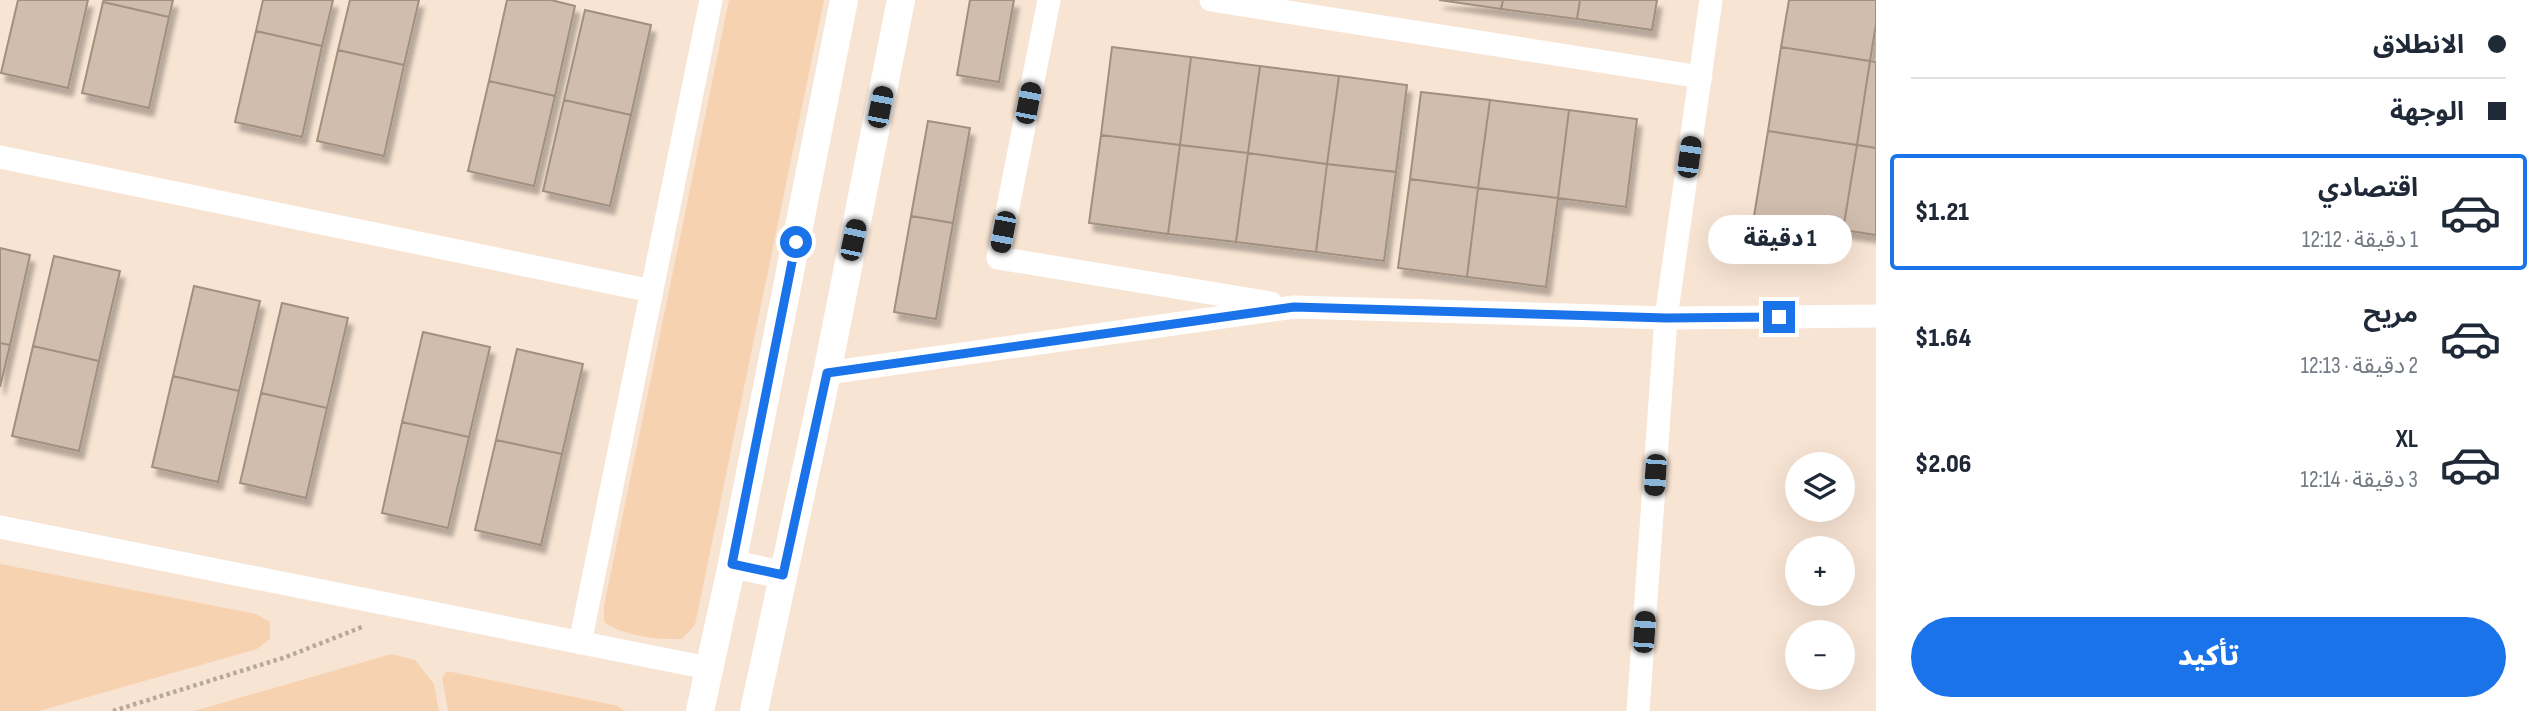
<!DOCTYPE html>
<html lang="ar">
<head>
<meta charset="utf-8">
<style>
	:root { --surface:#fff; --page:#f6f6f7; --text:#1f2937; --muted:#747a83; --line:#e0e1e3; --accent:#1a73e8 }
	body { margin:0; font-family:"Sofia Sans Condensed","Noto Sans Arabic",sans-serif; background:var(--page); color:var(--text); direction:rtl; height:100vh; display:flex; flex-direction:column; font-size:26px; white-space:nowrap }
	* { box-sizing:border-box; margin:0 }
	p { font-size:23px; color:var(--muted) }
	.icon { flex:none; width:38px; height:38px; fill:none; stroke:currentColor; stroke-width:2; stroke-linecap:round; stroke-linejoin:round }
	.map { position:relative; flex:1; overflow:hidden; direction:ltr }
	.panel { display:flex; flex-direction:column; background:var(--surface); width:665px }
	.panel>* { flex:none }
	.banner { display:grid; align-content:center; height:154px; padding:0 35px; background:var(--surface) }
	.tools { position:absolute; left:1785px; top:452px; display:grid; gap:14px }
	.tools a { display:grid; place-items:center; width:70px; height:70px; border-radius:50%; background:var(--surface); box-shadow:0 7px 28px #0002; font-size:35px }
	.end { position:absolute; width:32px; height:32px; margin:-16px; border:9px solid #1a73e8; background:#fff; box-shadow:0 0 0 4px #fff }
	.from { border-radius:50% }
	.bubble { position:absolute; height:49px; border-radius:24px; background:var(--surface); box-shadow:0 7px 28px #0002; font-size:23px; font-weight:800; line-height:49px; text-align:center; direction:rtl }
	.car { position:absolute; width:21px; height:42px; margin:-21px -10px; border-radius:9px; box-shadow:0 0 5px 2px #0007; background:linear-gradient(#222 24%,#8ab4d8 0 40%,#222 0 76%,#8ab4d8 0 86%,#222 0) }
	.banner b { display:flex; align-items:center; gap:24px; height:66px; font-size:26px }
	.banner b+b { border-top:2px solid var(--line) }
	.banner i { width:18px; height:18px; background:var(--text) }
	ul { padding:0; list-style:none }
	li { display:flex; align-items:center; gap:21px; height:116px; margin:0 14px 10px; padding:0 21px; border:4px solid transparent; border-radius:7px }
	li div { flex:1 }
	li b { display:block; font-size:26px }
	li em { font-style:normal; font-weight:800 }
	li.on { border-color:var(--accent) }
	li>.icon { width:63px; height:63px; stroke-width:1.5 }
	.action { display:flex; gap:14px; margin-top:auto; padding:14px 35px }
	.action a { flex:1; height:80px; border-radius:42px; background:var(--accent); color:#fff; font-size:28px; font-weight:800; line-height:80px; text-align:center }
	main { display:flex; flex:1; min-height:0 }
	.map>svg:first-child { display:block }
	.green { fill:#f7d2b1 }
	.building { fill:#d0bdad; stroke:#a18f7f; stroke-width:2; filter:url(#shadow) }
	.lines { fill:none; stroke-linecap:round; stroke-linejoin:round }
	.path { stroke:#b8a89a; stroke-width:4.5; stroke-dasharray:3.5 3.5; stroke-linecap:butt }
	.minor { stroke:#fff; stroke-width:23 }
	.tertiary { stroke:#fff; stroke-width:28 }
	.route { stroke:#1a73e8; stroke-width:9 }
</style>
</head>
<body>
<main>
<section class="panel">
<div class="banner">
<b><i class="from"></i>الانطلاق</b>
<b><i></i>الوجهة</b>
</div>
<ul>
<li class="on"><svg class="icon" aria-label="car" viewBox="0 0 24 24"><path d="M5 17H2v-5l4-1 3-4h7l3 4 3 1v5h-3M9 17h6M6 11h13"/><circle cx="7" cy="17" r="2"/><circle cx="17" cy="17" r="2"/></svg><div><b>اقتصادي</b><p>1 دقيقة · 12:12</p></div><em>$1.21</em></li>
<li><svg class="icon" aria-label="car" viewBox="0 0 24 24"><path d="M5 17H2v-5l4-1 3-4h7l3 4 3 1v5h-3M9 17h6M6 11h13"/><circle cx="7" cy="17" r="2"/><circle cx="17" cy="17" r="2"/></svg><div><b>مريح</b><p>2 دقيقة · 12:13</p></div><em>$1.64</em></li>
<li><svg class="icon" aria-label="car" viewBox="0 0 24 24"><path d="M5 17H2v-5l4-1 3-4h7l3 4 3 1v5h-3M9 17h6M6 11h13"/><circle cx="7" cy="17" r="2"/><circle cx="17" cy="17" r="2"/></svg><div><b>XL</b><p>3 دقيقة · 12:14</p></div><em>$2.06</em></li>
</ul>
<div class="action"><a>تأكيد</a></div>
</section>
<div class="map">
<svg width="1876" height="711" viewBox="0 0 1876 711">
	<defs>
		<filter id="shadow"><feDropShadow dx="4.5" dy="8" stdDeviation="2" flood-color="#0004"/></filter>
	</defs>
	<rect width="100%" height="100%" fill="#f8e4d3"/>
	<path class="green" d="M729,0H824L695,625L682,639C658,640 623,636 604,622V606Z
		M0,564L256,614L270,622V639L257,649L39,711H0Z
		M391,654L415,660L434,684L439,711H194Z
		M447,671L618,706L625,711H448L442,678Z"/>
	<path class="building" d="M18,0H88L68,88L1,73Z
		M104,0H173L169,17L103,2Z
		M263,0H333L322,46L256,31Z
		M350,0H419L404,65L338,50Z
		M507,0H551L575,6L555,96L489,81Z
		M970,0H1014L999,82L957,75Z
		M1439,0H1503L1501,9Z
		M1503,0H1580L1577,19L1501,9Z
		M1580,0H1657L1652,30L1577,19Z
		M1789,0H1876V24L1870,61L1781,47Z
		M103,2L169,17L149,108L82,93Z
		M585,10L651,25L631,115L564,100Z
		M256,31L322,46L302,137L235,122Z
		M1112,47L1191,57L1180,145L1101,135Z
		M1781,47L1870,61L1857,145L1768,131Z
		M338,50L404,65L384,156L317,141Z
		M1191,57L1260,66L1248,153L1180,145Z
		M1870,61L1876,62V148L1857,145Z
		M1260,66L1339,76L1327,164L1248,153Z
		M1339,76L1407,85L1396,172L1327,164Z
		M489,81L555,96L534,186L468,171Z
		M1421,92L1490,100L1478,188L1410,179Z
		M564,100L631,115L610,206L543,191Z
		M1490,100L1569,110L1558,198L1478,188Z
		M1569,110L1637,119L1626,207L1558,198Z
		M928,121L970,128L953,223L911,216Z
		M1768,131L1857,145L1843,230L1754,216Z
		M1101,135L1180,145L1168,234L1089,223Z
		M1180,145L1248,153L1236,242L1168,234Z
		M1857,145L1876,148V235L1843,230Z
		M1248,153L1327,164L1316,252L1236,242Z
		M1327,164L1396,172L1384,261L1316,252Z
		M1410,179L1478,188L1467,277L1398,268Z
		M1478,188L1558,198L1546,287L1467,277Z
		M911,216L953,223L936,319L894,312Z
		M0,248L30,255L10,345L0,343Z
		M54,256L120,271L99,361L33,346Z
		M194,286L260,301L239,391L173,376Z
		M282,303L348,318L327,408L261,393Z
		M423,332L490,347L469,437L402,422Z
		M0,343L10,345L0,387Z
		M33,346L99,361L79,451L12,436Z
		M517,349L583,364L562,454L496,440Z
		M173,376L239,391L218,482L152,467Z
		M261,393L327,408L306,498L240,483Z
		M402,422L469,437L448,528L382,513Z
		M496,440L562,454L541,545L475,530Z"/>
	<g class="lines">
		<path class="path" d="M113,711L286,657L362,627"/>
		<path class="minor" d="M1049,0L998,258L1271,303
			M1211,0L1701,77
			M0,157L652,291
			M827,373L1294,307L1666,318L1876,316
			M0,527L708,668
			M580,643L711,0
			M1638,711L1666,318L1711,0"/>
		<path class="tertiary" d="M732,564L783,575
			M700,711L732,564L844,0
			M754,711L827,373L901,0"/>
	</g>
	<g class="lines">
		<path class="route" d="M796,242L732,564L783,575L827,373L1294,307L1666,318L1779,317"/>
	</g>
</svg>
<div class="tools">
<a><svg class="icon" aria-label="layers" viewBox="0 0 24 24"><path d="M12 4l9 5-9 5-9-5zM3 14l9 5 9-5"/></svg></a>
<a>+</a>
<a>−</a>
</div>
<i class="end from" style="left:796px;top:242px"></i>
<i class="end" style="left:1779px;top:317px"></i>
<div class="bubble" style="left:1708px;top:215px;width:144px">1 دقيقة</div>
<i class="car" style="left:1028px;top:103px;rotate:11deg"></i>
<i class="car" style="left:880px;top:107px;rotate:11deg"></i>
<i class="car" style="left:1689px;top:157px;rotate:8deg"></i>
<i class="car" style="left:1003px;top:232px;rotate:191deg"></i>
<i class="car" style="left:853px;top:240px;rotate:12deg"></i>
<i class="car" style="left:1655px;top:475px;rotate:184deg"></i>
<i class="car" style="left:1644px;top:632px;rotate:4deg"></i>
</div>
</main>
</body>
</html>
